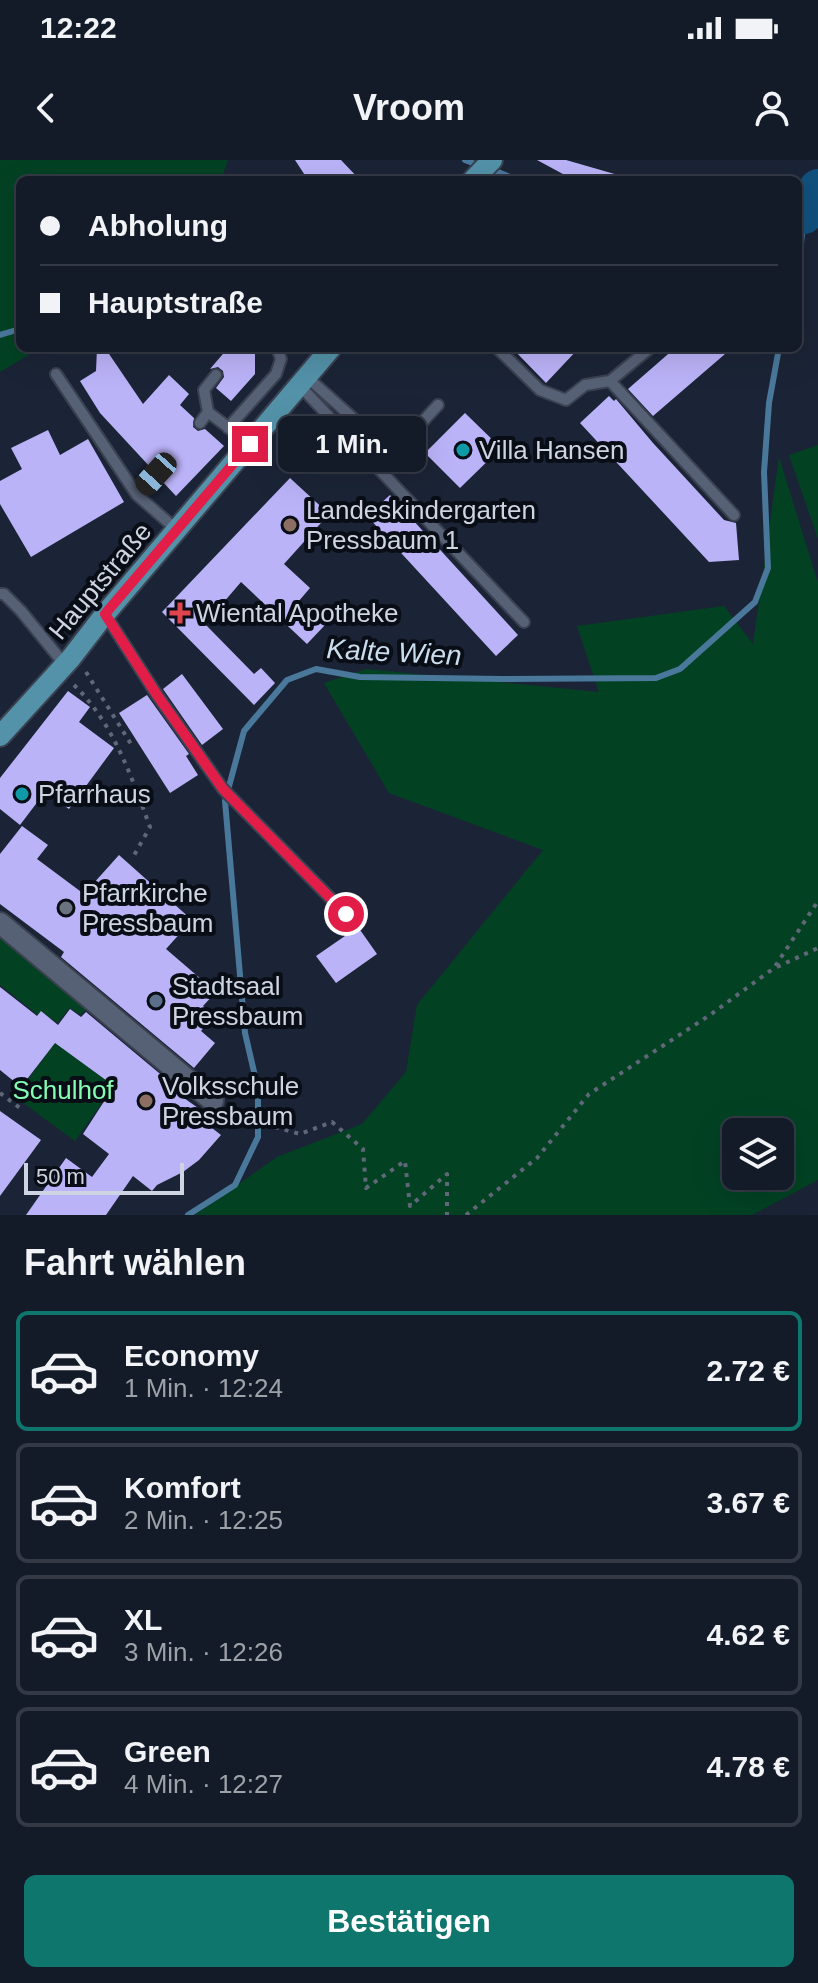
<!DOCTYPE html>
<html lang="de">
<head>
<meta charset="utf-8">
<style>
	:root { --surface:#141b28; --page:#1d2430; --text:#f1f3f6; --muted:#9da1a8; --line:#333945; --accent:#0f766e }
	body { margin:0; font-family:Helvetica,sans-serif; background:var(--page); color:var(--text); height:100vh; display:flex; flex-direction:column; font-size:30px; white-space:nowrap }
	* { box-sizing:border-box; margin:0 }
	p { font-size:26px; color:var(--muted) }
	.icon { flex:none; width:44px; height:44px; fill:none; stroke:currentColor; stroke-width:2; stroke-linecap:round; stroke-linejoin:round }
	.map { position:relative; height:1055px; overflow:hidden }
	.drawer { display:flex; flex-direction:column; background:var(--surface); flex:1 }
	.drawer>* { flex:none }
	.banner { position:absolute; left:16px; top:16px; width:786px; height:176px; border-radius:12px; box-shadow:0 8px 32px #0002,0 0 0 2px var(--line); display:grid; align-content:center; height:176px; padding:0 24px; background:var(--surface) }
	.controls { position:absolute; left:722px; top:958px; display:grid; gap:16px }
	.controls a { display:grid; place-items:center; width:72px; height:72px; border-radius:12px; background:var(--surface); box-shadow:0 8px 32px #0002,0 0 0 2px var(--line); font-size:40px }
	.scale { position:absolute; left:24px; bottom:20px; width:160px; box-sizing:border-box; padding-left:8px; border:4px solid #ced4e1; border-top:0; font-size:22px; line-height:28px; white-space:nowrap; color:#ced4e1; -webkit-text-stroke:6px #090d15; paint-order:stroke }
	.end { position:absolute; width:36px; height:36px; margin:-18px; border:10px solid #e11d48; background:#fff; box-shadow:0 0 0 4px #fff }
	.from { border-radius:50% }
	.bubble { position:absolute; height:56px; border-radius:12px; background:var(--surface); box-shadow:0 8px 32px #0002,0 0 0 2px var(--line); font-size:26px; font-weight:800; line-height:56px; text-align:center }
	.car { position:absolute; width:24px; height:48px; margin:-24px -12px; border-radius:10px; box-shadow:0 0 6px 2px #0007; background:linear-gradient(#222 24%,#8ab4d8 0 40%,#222 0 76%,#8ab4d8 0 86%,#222 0) }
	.banner b { display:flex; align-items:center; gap:28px; height:76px; font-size:30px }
	.banner b+b { border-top:2px solid var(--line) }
	.banner i { width:20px; height:20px; background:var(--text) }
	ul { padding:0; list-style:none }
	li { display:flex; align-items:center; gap:24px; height:120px; margin:0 16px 12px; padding:0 8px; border:4px solid var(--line); border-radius:12px }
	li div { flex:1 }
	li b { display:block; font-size:30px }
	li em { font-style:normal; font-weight:800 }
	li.current { border-color:var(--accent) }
	li>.icon { width:72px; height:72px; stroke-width:1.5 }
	h2 { padding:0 24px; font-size:36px; line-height:96px }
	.button { display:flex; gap:16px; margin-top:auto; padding:16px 24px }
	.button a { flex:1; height:92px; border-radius:12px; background:var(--accent); color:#fff; font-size:32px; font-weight:800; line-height:92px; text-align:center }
	.status { display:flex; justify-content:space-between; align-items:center; height:56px; padding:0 40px; background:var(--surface); direction:ltr }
	.status svg { height:22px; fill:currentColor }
	header { display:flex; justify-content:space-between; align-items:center; height:104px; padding:0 24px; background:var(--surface); font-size:36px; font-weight:800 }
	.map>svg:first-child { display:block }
	.green { fill:#024223; fill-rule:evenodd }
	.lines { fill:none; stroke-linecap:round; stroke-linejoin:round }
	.stream { stroke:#4a789b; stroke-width:6 }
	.river { stroke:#11517d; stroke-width:38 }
	.building { fill:#bbb3f8 }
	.service-casing { stroke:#3a4150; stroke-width:14 }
	.minor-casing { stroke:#3a4150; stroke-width:24 }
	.primary-casing { stroke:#3a4150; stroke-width:24 }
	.path { stroke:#606778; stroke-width:4; stroke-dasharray:4 6; stroke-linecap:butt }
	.service { stroke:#576176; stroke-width:10 }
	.minor { stroke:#576176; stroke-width:20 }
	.primary { stroke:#5392a9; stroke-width:20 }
	.route { stroke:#e11d48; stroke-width:10 }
	.culture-dot { fill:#0f9aa8; stroke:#090d15; stroke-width:3 }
	.education-dot { fill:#8d6e63; stroke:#090d15; stroke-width:3 }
	.health-dot { fill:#e0444e; stroke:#090d15; stroke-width:3 }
	.worship-dot { fill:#6b7280; stroke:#090d15; stroke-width:3 }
	.service-dot { fill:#5c6f8a; stroke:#090d15; stroke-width:3 }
	.labels { text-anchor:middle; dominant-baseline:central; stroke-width:8; stroke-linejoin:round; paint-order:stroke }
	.poi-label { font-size:26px; fill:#ced4e1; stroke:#090d15; text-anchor:start }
	.street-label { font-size:26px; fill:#ced4e1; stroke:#090d15 }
	.park-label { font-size:26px; fill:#84fcb2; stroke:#090d15 }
	.water-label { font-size:28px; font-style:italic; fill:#cadded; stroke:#090d15 }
</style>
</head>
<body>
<div class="status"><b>12:22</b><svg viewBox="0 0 49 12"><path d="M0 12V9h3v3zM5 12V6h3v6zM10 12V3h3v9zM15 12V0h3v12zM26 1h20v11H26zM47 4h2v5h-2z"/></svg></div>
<header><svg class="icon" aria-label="back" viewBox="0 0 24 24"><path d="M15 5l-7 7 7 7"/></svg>Vroom<svg class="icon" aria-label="person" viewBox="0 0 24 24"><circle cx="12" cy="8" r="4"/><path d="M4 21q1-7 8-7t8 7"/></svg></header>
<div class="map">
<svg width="818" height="1055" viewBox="0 0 818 1055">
	<rect width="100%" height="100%" fill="#1b2436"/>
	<path class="green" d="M0,0H228L221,20H20V188H40L0,212Z
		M818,285V379L789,295Z
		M779,297L818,423V1020L752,1055H195L277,997L362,964L406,912L417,845L543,690L389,633L324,523L366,509L599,532L577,466L724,446L753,484ZM736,972H780V1016H736Z
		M0,770L19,784L10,796L19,786L89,845L81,855L69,848L58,863L41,852L38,855L0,825Z
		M55,883L114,926L75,981L15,937Z"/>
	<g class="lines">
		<path class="stream" d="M465,0L480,6
			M491,9L517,20
			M798,56L804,55L798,112
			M0,175L20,169
			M188,1055L235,1025L258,977V929L245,873L225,641L244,571L287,520L316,509L360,517L503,519L656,518L680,509L755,442L768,408L764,312L769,243L779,188"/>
		<path class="river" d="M804,55L818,28"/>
	</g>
	<path class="building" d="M295,0H341L360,20H308Z
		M537,0H566L618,15V20H574Z
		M97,188H105L143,244L169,215L189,234L180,245L194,258L193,267L198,271L205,269L224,286L176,336L161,320L164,315L162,309L157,306L151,308L100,253L80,221L96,211Z
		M228,188H255V214L231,241L216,228L224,217L223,211L218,207L210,209Z
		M512,188H579L546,223Z
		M675,188H732L653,256L628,229Z
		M609,236L614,241L616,239L653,283L724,360L736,363L739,400L709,402L580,263Z
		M465,253L501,288L460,328L425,293Z
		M312,256L334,280L307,305L285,281Z
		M48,270L60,295L88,279L124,342L31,397L0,344V321L22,309L11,288Z
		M290,318L329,354L284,404L310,428L298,442L325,465L307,484L241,422L205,464L254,514L261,508L275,523L254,545L162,452Z
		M390,335L518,475L496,496L367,356Z
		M182,514L223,569L202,585L163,529Z
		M68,531L90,547L79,562L114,588L69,649L45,632L20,665L0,649V618Z
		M147,535L189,594L186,596L198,615L170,633L119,553Z
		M22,666L48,685L37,699L84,734L119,695L192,760L166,789L216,832L203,846L214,856L201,871L215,883L194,908L61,797L64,792L0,744V694Z
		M358,767L377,794L336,823L316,796Z
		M0,827L37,856L41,851L58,865L70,849L81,857L86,852L177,928L174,931L208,955L203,961L221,975L199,1000L183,1012L157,1025L152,1031L133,1016L106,1055H26L66,998L92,1017L109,994L83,974L114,926L55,883L21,927L0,910Z
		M0,951L41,980L0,1036Z"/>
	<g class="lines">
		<g class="service-casing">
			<path id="service" d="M497,188L540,230L566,240L585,225L610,221L734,355
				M56,214L137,335L177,370
				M307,217L373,276L414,271L438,245
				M610,221L650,188
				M300,226L524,462
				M208,252L204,230L216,215
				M200,263L208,252L250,284
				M228,268L276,214L281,199L277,188
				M137,335L156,314
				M0,434H4L21,451L65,505
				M105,454L157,535L223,629L346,754"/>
		</g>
		<g class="minor-casing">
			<path id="minor" d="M0,763L213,941"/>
		</g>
		<g class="primary-casing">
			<path id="primary" d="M473,20L492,0
				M0,576L71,498L105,454L331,188"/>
		</g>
		<path class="path" d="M86,512L131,584
			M74,525C114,564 131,616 150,667L133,697
			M777,807L818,788
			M0,933L24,951
			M229,954L245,966L275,967L300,974L332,962L363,989L366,1028L405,1001L410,1046L447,1014V1055
			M466,1055L537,998L589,934L710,855L774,808L818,741"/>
		<use href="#service" class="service"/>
		<use href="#minor" class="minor"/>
		<use href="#primary" class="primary"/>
	</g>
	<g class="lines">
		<path class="route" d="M250,284L105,454L157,535L223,629L346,754"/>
	</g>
	<g class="culture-dot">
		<circle cx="463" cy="290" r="8"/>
		<circle cx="22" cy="634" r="8"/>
	</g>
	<g class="education-dot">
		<circle cx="290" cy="365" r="8"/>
		<circle cx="146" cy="941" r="8"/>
	</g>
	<path class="health-dot" d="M176 441h8v8h8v8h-8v8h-8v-8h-8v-8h8z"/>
	<circle class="worship-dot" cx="66" cy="748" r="8"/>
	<circle class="service-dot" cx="156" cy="841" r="8"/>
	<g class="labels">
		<g class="poi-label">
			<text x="479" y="290">Villa Hansen</text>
			<text x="306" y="350">Landeskindergarten<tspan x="306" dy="30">Pressbaum 1</tspan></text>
			<text x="196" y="453">Wiental Apotheke</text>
			<text x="38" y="634">Pfarrhaus</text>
			<text x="82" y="733">Pfarrkirche<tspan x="82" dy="30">Pressbaum</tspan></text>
			<text x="172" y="826">Stadtsaal<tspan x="172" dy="30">Pressbaum</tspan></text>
			<text x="162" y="926">Volksschule<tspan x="162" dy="30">Pressbaum</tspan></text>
		</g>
		<g class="street-label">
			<text transform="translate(100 421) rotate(-50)">Hauptstraße</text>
		</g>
		<g class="park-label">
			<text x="63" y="930">Schulhof</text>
		</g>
		<g class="water-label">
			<text transform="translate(394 492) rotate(3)">Kalte Wien</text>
		</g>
	</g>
</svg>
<div class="controls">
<a><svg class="icon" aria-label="layers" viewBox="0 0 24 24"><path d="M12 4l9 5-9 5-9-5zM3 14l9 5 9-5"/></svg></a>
</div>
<div class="scale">50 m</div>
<i class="end from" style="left:346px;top:754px"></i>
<i class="end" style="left:250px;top:284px"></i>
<div class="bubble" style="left:278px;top:256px;width:148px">1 Min.</div>
<i class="car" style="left:156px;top:314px;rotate:222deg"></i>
<div class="banner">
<b><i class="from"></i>Abholung</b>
<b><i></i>Hauptstraße</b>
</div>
</div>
<section class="drawer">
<h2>Fahrt wählen</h2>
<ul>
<li class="current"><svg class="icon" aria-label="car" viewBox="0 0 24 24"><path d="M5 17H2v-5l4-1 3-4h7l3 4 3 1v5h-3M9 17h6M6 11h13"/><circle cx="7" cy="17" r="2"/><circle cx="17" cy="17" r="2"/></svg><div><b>Economy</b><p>1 Min. · 12:24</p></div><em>2.72 €</em></li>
<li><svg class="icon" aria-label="car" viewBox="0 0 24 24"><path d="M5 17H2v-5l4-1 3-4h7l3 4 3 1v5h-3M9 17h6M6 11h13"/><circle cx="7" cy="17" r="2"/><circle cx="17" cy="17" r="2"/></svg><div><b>Komfort</b><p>2 Min. · 12:25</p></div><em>3.67 €</em></li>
<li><svg class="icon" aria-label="car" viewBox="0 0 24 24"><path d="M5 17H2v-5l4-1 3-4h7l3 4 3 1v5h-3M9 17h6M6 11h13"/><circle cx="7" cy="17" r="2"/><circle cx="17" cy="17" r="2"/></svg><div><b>XL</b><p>3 Min. · 12:26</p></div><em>4.62 €</em></li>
<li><svg class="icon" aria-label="car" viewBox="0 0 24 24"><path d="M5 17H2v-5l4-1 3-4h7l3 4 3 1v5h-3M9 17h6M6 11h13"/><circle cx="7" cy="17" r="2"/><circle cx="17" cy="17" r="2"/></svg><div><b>Green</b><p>4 Min. · 12:27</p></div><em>4.78 €</em></li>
</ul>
<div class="button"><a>Bestätigen</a></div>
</section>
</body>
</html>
